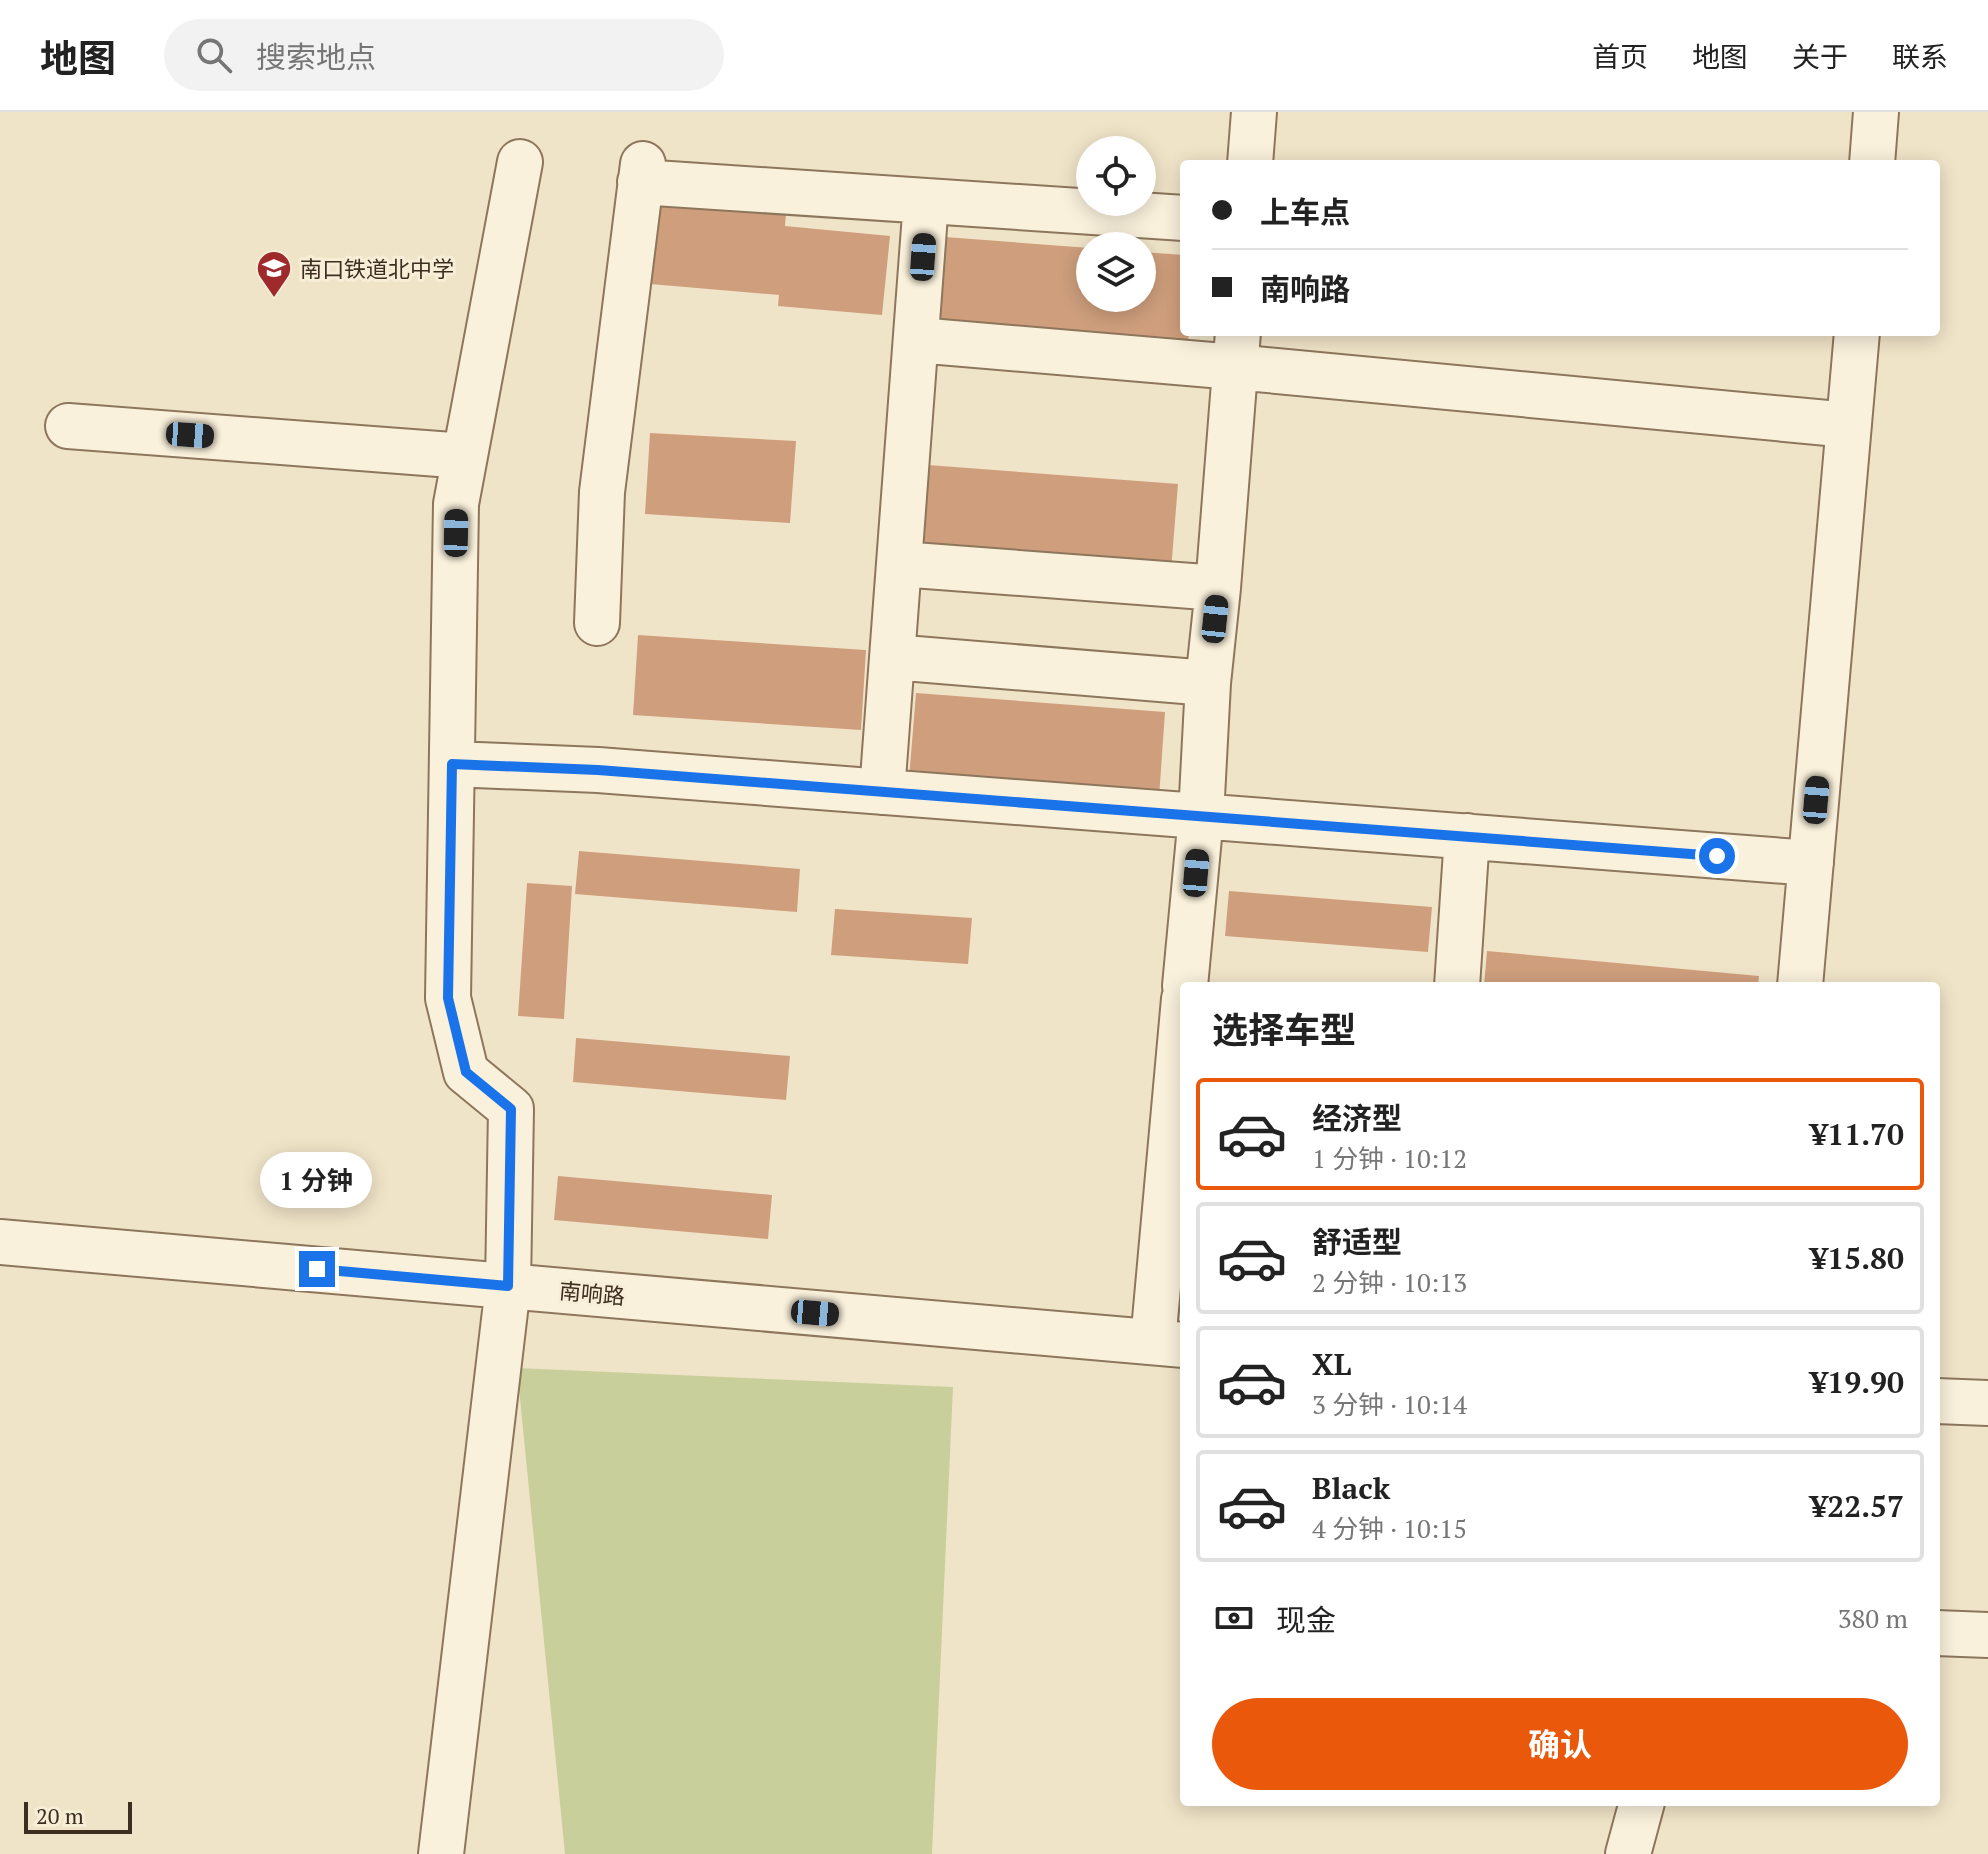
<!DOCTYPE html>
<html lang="zh">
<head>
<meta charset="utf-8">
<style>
	:root { --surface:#fff; --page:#f2f2f2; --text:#222; --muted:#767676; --line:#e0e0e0; --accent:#ea580c }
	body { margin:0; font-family:"PT Serif","Noto Sans SC",serif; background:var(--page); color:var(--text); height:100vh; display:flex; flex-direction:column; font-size:30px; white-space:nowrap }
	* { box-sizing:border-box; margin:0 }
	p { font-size:26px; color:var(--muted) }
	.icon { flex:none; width:44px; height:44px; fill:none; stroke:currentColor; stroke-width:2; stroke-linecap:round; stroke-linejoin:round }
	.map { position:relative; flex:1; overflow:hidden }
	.side { position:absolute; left:1180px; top:870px; width:760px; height:824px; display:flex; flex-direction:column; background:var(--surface); border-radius:8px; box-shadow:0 4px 20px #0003 }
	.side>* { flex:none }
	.hud { position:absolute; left:1180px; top:48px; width:760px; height:176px; border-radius:8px; box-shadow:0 4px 20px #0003; display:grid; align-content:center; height:176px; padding:0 32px; background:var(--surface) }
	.buttons { position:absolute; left:1076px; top:24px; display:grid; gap:16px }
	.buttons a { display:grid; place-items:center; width:80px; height:80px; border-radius:50%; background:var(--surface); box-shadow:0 4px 20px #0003; font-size:40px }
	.scale { position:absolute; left:24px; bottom:20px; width:108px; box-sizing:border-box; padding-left:8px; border:4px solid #3d2e20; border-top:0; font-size:22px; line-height:28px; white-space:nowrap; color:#3d2e20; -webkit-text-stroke:6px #f7eed8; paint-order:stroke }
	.end { position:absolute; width:36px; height:36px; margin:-18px; border:10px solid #1a73e8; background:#fff; box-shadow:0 0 0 4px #fff }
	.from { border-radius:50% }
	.bubble { position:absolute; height:56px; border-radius:28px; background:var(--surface); box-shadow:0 4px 20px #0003; font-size:26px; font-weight:700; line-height:56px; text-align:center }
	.car { position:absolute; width:24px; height:48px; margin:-24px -12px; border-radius:10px; box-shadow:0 0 6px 2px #0007; background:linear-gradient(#222 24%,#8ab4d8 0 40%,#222 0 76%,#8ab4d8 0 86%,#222 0) }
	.hud b { display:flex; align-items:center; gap:28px; height:76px; font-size:30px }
	.hud b+b { border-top:2px solid var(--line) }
	.hud i { width:20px; height:20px; background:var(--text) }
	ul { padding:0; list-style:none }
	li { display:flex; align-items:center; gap:24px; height:112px; margin:0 16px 12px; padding:0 16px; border:4px solid var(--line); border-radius:8px }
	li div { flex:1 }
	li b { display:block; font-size:30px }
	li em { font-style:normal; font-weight:700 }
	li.active { border-color:var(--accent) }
	li>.icon { width:72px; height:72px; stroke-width:1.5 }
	h2 { padding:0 32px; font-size:36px; line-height:96px }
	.pay { display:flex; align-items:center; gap:20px; height:88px; padding:0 32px; font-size:30px }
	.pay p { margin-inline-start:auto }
	.button { display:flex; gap:16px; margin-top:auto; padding:16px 32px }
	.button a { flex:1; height:92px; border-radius:48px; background:var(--accent); color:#fff; font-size:32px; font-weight:700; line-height:92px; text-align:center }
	header { display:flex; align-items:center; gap:48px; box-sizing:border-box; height:112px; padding:0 40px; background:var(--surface); border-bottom:2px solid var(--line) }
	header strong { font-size:38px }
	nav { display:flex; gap:44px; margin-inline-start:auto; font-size:28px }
	.search { width:560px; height:72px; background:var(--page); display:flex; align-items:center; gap:20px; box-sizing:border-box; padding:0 28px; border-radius:44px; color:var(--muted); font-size:30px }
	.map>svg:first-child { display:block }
	.green { fill:#c9cf9b }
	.building { fill:#cf9f7d }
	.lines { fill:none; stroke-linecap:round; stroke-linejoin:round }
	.minor-casing { stroke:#8d765c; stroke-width:48 }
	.minor { stroke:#faf1dc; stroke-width:44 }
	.route { stroke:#1a73e8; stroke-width:10 }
	.labels { text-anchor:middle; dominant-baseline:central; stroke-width:6; stroke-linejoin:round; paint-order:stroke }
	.poi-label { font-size:22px; fill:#3d2e20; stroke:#f7eed8; text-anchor:start }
	.street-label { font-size:22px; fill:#3d2e20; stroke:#f7eed8 }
</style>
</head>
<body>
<header>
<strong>地图</strong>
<div class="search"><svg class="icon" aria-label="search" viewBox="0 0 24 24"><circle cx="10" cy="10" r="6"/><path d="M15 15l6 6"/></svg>搜索地点</div>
<nav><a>首页</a><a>地图</a><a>关于</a><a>联系</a></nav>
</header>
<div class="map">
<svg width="1988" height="1742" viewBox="0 0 1988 1742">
	<rect width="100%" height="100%" fill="#f0e4c8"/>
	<path class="green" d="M517,1256L953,1275L932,1742H565Z"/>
	<path class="building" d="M658,89L786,100L785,114L890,124L882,203L778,194L779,183L650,172Z
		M945,125L1090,136V186H1142V140L1184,143V220H1189L1188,230L939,210Z
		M650,321L796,329L790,411L645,402Z
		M928,353L1178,372L1171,459L922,439Z
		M638,523L866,538L861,618L633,603Z
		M916,581L1165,600L1159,686L909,667Z
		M579,739L800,757L797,800L575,782Z
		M527,771L572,774L564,907L518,904Z
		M1229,779L1432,795L1428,840L1225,824Z
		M835,797L972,806L968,852L831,843Z
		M1487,839L1759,864L1758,874H1484Z
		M576,926L790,944L786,988L573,970Z
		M558,1064L772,1083L768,1127L554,1108Z"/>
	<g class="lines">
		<g class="minor-casing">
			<path id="minor" d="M1250,52L1254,0
				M1872,52L1876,0
				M640,70L1184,106
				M917,228L1235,255L1849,313
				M68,314L465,344
				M900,452L1218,476
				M597,511L602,380L643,52
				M892,545L1208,571
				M452,652L598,658L1811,751
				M882,680L926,89
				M1185,874L1201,704L1208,571L1218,476L1238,220
				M1457,874L1467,724
				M1800,874L1857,220
				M0,1130L1184,1233
				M1153,1230L1184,887
				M1936,1289L1988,1291
				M1936,1521L1988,1523
				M441,1742L508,1174L511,997L466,960L448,886L456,392L520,50
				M1628,1742L1642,1690"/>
		</g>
		<use href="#minor" class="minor"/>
	</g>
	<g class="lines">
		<path class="route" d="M317,1157L508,1174L511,997L466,960L448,886L452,652L598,658L1717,744"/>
	</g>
	<defs>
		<g id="school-pin" transform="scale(1.8)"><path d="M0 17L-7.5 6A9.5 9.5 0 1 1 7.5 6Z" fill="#9e2a2b" stroke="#f7eed8"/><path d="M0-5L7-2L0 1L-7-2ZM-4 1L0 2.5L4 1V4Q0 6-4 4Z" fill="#fff"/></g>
	</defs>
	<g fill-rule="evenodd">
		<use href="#school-pin" x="274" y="156"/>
	</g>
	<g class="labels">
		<g class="poi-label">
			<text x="300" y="156">南口铁道北中学</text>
		</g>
		<g class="street-label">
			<text transform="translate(592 1181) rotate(5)">南响路</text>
		</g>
	</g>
</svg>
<div class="buttons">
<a><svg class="icon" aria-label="locate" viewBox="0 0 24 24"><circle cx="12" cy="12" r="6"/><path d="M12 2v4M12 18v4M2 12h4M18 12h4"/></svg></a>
<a><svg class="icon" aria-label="layers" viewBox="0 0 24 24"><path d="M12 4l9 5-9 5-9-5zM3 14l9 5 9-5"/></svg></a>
</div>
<div class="scale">20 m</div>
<i class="end from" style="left:1717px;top:744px"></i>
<i class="end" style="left:317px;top:1157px"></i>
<div class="bubble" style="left:260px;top:1040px;width:112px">1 分钟</div>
<i class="car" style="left:923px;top:145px;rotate:4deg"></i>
<i class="car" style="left:190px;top:323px;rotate:94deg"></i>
<i class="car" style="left:456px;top:421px;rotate:1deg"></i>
<i class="car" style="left:1215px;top:507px;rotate:6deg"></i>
<i class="car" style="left:1816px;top:688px;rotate:5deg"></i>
<i class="car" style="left:1196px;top:761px;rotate:5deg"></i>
<i class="car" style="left:815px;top:1201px;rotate:95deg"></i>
<div class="hud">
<b><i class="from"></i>上车点</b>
<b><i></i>南响路</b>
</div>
<section class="side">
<h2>选择车型</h2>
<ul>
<li class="active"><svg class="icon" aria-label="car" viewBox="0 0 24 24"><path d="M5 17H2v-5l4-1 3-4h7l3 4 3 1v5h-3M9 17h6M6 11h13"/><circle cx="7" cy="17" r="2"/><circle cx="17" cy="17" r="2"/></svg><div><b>经济型</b><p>1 分钟 · 10:12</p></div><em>¥11.70</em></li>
<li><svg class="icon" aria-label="car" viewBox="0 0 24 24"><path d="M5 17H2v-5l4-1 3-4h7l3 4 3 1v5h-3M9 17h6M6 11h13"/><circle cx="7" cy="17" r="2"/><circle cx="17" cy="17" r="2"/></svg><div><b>舒适型</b><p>2 分钟 · 10:13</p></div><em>¥15.80</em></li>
<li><svg class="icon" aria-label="car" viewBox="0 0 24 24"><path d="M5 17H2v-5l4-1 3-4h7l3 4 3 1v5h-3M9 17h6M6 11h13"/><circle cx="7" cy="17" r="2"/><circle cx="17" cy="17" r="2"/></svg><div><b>XL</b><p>3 分钟 · 10:14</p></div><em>¥19.90</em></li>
<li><svg class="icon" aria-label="car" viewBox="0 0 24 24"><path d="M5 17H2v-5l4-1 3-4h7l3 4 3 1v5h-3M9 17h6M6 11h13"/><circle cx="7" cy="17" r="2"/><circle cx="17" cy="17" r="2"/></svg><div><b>Black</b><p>4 分钟 · 10:15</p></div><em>¥22.57</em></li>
</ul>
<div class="pay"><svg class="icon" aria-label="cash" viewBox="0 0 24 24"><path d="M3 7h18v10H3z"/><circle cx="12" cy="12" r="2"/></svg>现金<p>380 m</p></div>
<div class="button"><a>确认</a></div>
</section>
</div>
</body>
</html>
